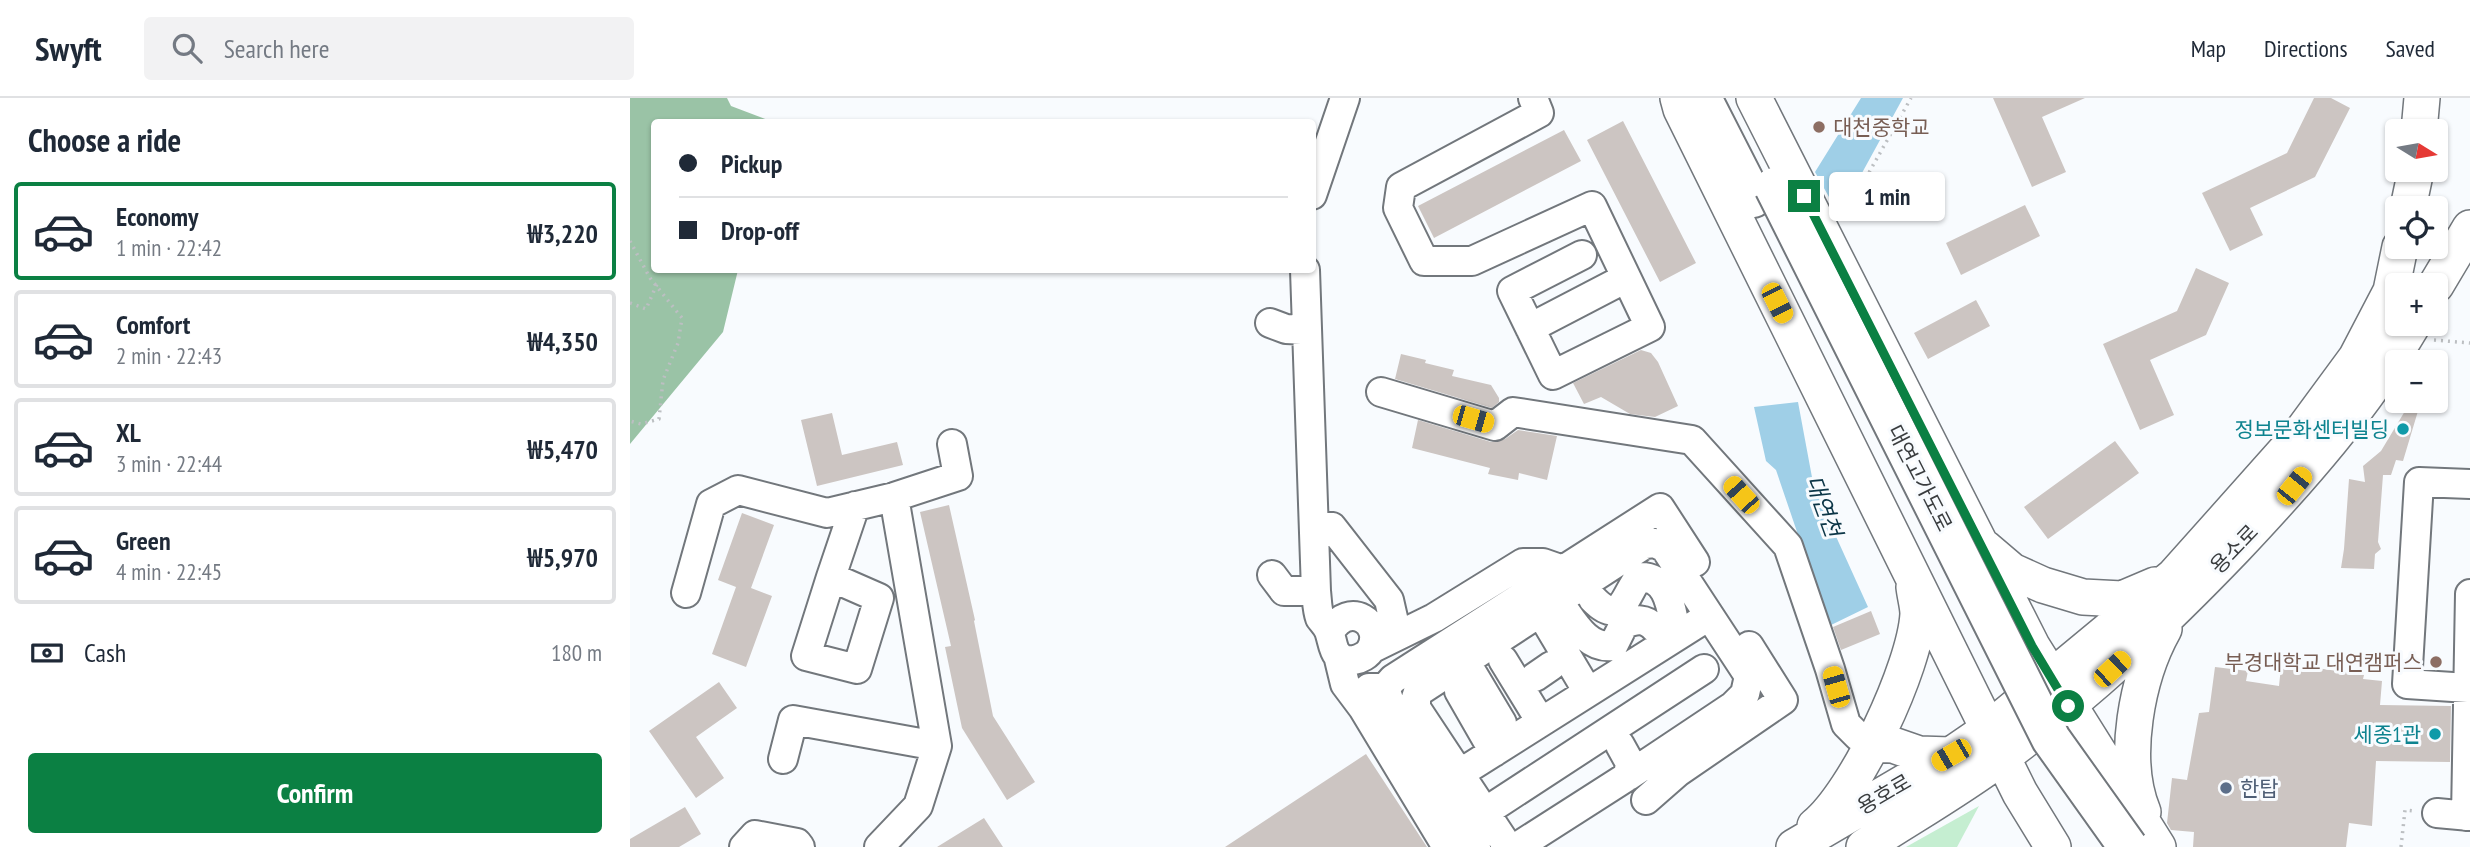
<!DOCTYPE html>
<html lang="en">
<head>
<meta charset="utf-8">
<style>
	:root { --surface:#fff; --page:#f2f2f3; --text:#1f2937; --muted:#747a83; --line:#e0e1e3; --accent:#0b8043 }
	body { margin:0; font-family:"PT Sans Narrow","Noto Sans KR",sans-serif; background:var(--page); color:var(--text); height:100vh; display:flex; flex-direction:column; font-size:26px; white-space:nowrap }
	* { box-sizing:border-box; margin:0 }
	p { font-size:23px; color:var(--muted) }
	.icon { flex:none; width:38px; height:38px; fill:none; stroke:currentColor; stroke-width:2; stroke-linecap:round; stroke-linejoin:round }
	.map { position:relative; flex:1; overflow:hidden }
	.sheet { display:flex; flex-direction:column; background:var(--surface); width:630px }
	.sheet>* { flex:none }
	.banner { position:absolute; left:21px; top:21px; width:665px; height:154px; border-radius:7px; box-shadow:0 2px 5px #0004; display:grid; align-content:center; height:154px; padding:0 28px; background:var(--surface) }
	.needle { width:46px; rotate:101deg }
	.tools { position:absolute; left:1755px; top:21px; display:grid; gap:14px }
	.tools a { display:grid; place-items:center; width:63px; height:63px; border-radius:7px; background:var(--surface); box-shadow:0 2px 5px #0004; font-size:35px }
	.end { position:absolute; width:32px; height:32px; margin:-16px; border:9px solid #0b8043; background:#fff; box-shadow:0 0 0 4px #fff }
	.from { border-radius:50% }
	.bubble { position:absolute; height:49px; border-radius:7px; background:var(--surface); box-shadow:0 2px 5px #0004; font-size:23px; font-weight:700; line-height:49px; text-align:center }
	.car { position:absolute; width:21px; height:42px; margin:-21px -10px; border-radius:9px; box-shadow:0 0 5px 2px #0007; background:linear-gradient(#f5c518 24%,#345 0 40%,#f5c518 0 76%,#345 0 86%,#f5c518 0) }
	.banner b { display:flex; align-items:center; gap:24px; height:66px; font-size:26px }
	.banner b+b { border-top:2px solid var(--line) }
	.banner i { width:18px; height:18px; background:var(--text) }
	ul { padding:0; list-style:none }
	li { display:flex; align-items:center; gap:21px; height:98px; margin:0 14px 10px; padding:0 14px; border:4px solid var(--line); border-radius:7px }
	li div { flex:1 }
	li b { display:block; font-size:26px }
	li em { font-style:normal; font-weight:700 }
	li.selected { border-color:var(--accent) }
	li>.icon { width:63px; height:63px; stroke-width:1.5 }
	h2 { padding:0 28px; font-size:32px; line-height:84px }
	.pay { display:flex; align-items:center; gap:18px; height:77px; padding:0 28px; font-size:26px }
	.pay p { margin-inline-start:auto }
	.cta { display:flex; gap:14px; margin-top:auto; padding:14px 28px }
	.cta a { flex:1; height:80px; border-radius:7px; background:var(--accent); color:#fff; font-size:28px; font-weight:700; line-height:80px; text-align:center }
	header { display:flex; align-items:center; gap:42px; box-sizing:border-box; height:98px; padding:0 35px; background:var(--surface); border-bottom:2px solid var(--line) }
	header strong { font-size:33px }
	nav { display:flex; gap:38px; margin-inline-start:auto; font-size:24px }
	.search { width:490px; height:63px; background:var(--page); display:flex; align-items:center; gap:18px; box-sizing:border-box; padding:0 24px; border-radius:7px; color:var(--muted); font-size:26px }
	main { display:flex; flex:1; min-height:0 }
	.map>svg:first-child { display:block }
	.green { fill:#c5eed1 }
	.forest { fill:#9ac3a6 }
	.water { fill:#9fcfe7 }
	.building { fill:#ccc5c2 }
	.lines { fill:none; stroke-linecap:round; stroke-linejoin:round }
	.minor-casing { stroke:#72777c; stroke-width:32 }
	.major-casing { stroke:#72777c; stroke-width:38 }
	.highway-casing { stroke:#72777c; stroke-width:42 }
	.path { stroke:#bcbfc2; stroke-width:3.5; stroke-dasharray:2 5; stroke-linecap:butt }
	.minor { stroke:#fff; stroke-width:28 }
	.major { stroke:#fff; stroke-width:35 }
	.highway { stroke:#fff; stroke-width:38 }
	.highway-bridge-casing { stroke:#72777c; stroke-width:42; stroke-linecap:butt }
	.highway-bridge { stroke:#fff; stroke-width:38 }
	.route { stroke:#0b8043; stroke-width:9 }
	.education-dot { fill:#8d6e63; stroke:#f8fbfe; stroke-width:2.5 }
	.culture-dot { fill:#0f9aa8; stroke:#f8fbfe; stroke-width:2.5 }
	.service-dot { fill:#5c6f8a; stroke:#f8fbfe; stroke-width:2.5 }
	.labels { text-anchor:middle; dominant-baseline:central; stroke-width:6; stroke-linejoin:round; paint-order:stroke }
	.education-label { font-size:21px; fill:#785e54; stroke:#f8fbfe; text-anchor:start }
	.culture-label { font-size:21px; fill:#0d838f; stroke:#f8fbfe; text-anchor:end }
	.street-label { font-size:21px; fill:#3a3d3f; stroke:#f8fbfe }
	.service-label { font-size:21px; fill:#4e5e75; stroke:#f8fbfe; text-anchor:start }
	.water-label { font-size:23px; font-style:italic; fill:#0c3647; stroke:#f8fbfe }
</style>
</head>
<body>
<header>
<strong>Swyft</strong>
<div class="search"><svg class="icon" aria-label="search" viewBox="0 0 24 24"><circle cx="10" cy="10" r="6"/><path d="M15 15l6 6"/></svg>Search here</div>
<nav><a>Map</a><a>Directions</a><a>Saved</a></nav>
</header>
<main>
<section class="sheet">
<h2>Choose a ride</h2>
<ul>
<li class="selected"><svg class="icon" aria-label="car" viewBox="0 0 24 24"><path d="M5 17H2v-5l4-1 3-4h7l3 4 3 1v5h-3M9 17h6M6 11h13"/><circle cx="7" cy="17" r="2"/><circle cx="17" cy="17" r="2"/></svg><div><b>Economy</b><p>1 min · 22:42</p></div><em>₩3,220</em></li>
<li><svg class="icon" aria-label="car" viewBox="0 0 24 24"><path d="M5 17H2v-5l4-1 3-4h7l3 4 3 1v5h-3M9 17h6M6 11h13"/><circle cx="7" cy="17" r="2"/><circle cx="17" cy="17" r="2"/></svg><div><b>Comfort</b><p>2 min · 22:43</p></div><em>₩4,350</em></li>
<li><svg class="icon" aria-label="car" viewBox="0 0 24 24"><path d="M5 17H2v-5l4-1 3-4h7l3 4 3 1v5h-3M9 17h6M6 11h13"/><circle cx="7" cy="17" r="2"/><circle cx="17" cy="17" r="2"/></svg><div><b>XL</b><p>3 min · 22:44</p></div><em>₩5,470</em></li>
<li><svg class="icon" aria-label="car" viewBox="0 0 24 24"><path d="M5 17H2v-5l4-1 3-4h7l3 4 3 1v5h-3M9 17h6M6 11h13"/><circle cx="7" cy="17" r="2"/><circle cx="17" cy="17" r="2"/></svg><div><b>Green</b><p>4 min · 22:45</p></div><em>₩5,970</em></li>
</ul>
<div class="pay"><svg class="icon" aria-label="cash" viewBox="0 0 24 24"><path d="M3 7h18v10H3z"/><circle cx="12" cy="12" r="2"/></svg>Cash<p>180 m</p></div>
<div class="cta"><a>Confirm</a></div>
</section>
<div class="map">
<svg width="1840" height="749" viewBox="0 0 1840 749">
	<rect width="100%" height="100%" fill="#f8fbfe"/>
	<path class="green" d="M1349,708L1327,749H1276Z"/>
	<path class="forest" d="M0,0H97L101,8L143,24H24V172H108L93,234L0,346Z"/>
	<path class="water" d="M1231,0H1273L1209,117L1185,74Z
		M1168,304L1184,390L1238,509L1199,528L1146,372L1136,363L1124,309Z"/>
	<path class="building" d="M1363,0H1455L1412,19L1436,74L1402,89Z
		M1684,0H1701L1720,10L1685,79L1620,110L1633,137L1600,153L1572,95L1657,55Z
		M993,23L1066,165L1030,184L957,42Z
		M934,32L951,63L804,140L788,108Z
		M1395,107L1410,138L1331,177L1316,145Z
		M1566,170L1599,185L1576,237L1520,262L1544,317L1510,332L1473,246L1547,213Z
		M1346,202L1360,228L1298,261L1284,235Z
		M1011,252L1021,255L1028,264L1048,308L1025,319L1000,316L971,299L954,306L943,285Z
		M771,256L796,262L795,265L824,272L822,278L861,287L869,300V304L862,310L765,281Z
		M1781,303H1791L1773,363L1766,362L1761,377H1753L1748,444L1751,451L1745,456L1744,471L1711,470L1714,451L1719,381L1735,384L1733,368L1751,353Z
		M202,315L212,357L267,344L273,367L187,388L171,322Z
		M788,322L861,344L875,341L888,332L927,338L917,382L889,375L888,382L858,376L860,370L782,350Z
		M1485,343L1509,375L1418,441L1394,409Z
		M319,407L345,522L344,523L363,618L405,684L377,702L332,630L315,549L321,548L290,414Z
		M112,415L144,427L121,490L142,498L116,569L82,556L106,489L88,482Z
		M1241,513L1250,536L1211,552L1203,529Z
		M1585,569L1618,573L1616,583L1649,588L1651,569L1687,570L1734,577L1733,581L1752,583L1750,607L1821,608L1820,664L1746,663L1742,728L1719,725L1716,749H1563L1564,734L1541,732L1537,725L1542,680L1557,682L1569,615L1579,614Z
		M89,584L107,610L66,639L94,680L66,700L19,633Z
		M736,656L797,749H595Z
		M55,709L71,736L49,749H0V741Z
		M354,720L373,749H307Z"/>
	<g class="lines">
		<g class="minor-casing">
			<path id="minor" d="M903,0L909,15L771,89L768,110L794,163H842L962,108L1020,229L923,277L882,193L952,157
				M682,97L715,0
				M675,172L686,493C687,501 687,512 690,520C693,524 697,528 699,533C704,546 702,565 724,562C730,561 738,557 741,551C755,526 719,501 700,534
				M640,225L656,231L677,232
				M900,230L996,180
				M751,294L865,328L883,314L1062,342L1158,448L1200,571L1216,626L1228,638L1242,646
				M684,427L702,429L759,502L764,524
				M642,477L654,493H686
				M201,479L176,558L227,571L249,500L201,479L225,408
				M56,495L81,406L108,392L197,415L264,399L328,378L322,346
				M963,501C991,530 995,497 1009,479C1041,478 1041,514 1047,538
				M928,503C943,523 956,551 983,548L994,526C1007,521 1015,520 1025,530
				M911,515L958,594
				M741,551L804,520L893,465H913L933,472
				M708,557L715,586L733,610L817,749
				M873,562L911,624
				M835,563L872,625
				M905,579L921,568
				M739,590H755L760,605L846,749
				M755,590L763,581L1030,410L1065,464
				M1838,590L1777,586L1789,384L1840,386
				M829,593L864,654
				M153,661L163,622L307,648
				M829,676L1079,518
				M1016,702L1048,674L1153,602L1119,548
				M855,714L1074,571
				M1807,715L1840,718
				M1836,718L1840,496
				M114,749L125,737L167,745L170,749
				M249,749L288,708L307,648L264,399
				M878,749L786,610V600L788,594L1015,446L1025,445L1035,450L1119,578L1115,596L1103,608L998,678
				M887,749L998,678L1000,665L990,647"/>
		</g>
		<g class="major-casing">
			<path id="major" d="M1048,0L1051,11L1390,695L1423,749
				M1124,0L1402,548L1528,749
				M1789,33L1792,0
				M1778,110L1786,72
				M1806,187L1840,130
				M1355,450L1382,473L1413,487L1453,499L1492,501L1525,487
				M1242,646L1263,647L1289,656L1321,657
				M1513,714C1491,661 1507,579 1534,531
				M1185,728C1226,695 1285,569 1288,516C1288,508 1285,498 1284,489
				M1164,749L1321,657L1359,631L1544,478L1667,340L1726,260L1761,193L1770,149
				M1234,749C1280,719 1328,692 1372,659C1457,597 1532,526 1605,450C1671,380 1734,309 1783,226"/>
		</g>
		<g class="highway-casing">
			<path id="highway" d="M1072,0L1123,100"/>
		</g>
		<path class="path" d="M1215,117L1281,0
			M0,143L20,180L52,220L48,245L33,282L29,321L11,326L0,323
			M0,205L16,211L27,186
			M1804,242L1840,245
			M1771,749L1775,712L1784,713"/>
		<use href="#minor" class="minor"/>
		<use href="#major" class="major"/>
		<use href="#highway" class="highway"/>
		<g class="highway-bridge-casing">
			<path id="highway-bridge" d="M1144,89L1421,641L1498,749"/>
		</g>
		<use href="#highway-bridge" class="highway-bridge"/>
	</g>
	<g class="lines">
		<path class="route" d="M1174,98L1402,548L1438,608"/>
	</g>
	<g class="education-dot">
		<circle cx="1189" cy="29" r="7"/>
		<circle cx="1806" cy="564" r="7"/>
	</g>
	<g class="culture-dot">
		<circle cx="1773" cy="331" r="7"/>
		<circle cx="1805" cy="636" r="7"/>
	</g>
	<circle class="service-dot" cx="1596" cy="690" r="7"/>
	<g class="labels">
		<g class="education-label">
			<text x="1203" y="29">대천중학교</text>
			<text x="1792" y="564" text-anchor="end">부경대학교 대연캠퍼스</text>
		</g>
		<g class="culture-label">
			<text x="1759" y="331">정보문화센터빌딩</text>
			<text x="1791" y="636">세종1관</text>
		</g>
		<g class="street-label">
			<text transform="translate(1290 380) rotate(63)">대연고가도로</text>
			<text transform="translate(1604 451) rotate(-46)">용소로</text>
			<text transform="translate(1254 696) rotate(-30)">용호로</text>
		</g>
		<g class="service-label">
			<text x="1610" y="690">한탑</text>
		</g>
		<g class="water-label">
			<text transform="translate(1194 408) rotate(70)">대연천</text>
		</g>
	</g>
</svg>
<div class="tools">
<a><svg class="needle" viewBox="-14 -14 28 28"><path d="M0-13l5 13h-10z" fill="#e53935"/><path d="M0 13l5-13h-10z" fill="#747a83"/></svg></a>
<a><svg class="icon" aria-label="locate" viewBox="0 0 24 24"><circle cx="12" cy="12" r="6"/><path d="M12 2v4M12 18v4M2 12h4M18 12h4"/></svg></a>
<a>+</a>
<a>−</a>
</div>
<i class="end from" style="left:1438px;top:608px"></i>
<i class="end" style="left:1174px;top:98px"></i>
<div class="bubble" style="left:1199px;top:74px;width:116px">1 min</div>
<i class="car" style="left:1147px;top:205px;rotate:153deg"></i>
<i class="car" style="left:843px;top:321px;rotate:106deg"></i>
<i class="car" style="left:1664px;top:388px;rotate:39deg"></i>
<i class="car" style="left:1111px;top:397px;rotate:318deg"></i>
<i class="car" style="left:1482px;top:571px;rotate:47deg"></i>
<i class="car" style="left:1206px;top:589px;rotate:344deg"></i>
<i class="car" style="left:1321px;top:657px;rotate:240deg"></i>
<div class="banner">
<b><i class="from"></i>Pickup</b>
<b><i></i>Drop-off</b>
</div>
</div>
</main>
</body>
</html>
